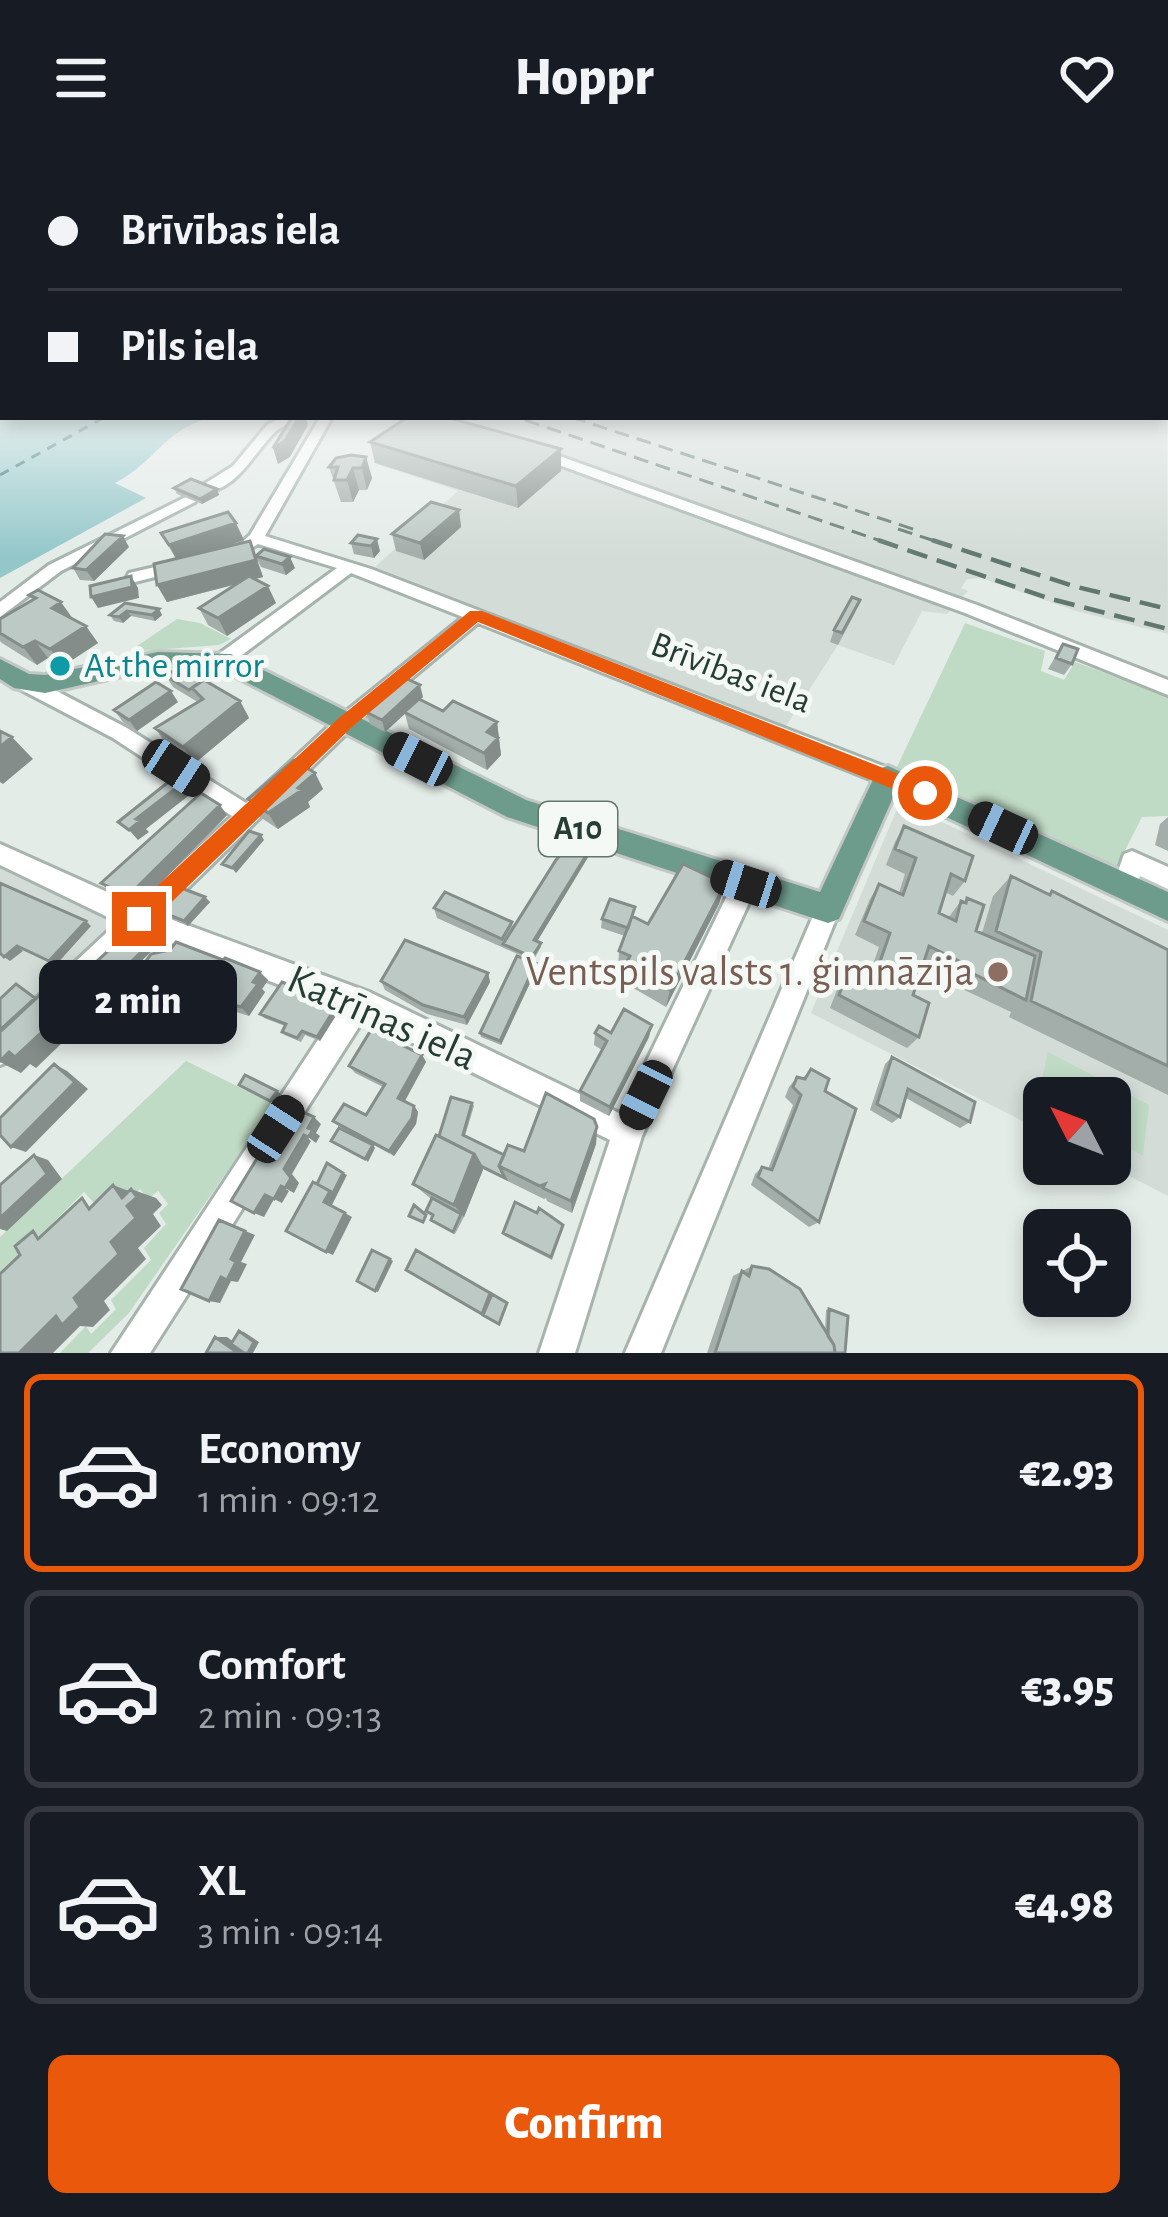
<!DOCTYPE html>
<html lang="en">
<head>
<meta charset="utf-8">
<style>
	:root { --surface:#171b24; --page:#20242c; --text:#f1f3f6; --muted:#9ea1a6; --line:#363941; --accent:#ea580c }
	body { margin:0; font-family:"Alegreya Sans",sans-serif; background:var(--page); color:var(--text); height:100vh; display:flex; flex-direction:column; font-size:45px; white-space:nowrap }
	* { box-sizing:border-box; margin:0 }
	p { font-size:39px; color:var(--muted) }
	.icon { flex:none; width:66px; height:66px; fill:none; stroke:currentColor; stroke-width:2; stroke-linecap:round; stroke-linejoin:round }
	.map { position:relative; height:1197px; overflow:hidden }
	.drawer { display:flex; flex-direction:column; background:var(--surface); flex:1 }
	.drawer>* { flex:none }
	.top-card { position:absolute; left:0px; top:0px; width:1170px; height:264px; box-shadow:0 6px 18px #0003; display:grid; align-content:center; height:264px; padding:0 48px; background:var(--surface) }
	.needle { width:78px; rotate:312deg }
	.buttons { position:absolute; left:1023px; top:921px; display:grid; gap:24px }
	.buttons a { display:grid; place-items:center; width:108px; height:108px; border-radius:18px; background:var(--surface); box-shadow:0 6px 18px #0003; font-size:60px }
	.end { position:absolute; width:54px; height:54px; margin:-27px; border:15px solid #ea580c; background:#fff; box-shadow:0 0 0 6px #fff }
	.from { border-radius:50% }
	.bubble { position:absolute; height:84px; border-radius:18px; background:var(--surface); box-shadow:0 6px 18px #0003; font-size:39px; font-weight:800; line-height:84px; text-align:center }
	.car { position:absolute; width:36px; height:72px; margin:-36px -18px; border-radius:15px; box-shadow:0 0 9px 3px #0007; background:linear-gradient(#222 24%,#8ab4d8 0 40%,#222 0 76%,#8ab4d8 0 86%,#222 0) }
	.top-card b { display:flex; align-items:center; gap:42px; height:114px; font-size:45px }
	.top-card b+b { border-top:3px solid var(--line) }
	.top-card i { width:30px; height:30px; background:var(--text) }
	ul { padding:21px 0 0; list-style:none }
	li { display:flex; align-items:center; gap:36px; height:198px; margin:0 24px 18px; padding:0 24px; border:6px solid var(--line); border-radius:18px }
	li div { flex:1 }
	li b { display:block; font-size:45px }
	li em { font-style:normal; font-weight:800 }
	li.on { border-color:var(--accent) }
	li>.icon { width:108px; height:108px; stroke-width:1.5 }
	.primary-button { display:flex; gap:24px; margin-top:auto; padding:24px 48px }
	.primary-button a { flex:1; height:138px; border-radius:18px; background:var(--accent); color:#fff; font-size:48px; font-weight:800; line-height:138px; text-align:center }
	header { display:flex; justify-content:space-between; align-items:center; height:156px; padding:0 48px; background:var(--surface); font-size:54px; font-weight:800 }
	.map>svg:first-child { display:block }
	.built { fill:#d3dcd7 }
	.green { fill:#c0dbc5 }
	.water { fill:#93c7ca }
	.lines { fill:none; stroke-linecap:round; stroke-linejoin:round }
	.ferry { stroke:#266b71; stroke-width:3; stroke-dasharray:10 8; stroke-linecap:butt }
	.minor-casing { stroke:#a7b4ae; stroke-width:6 }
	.major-casing { stroke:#c2c8c6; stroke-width:6 }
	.minor { fill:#fff; fill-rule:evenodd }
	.major { fill:#6e9c8c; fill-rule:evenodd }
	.rail-far1 { stroke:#60776f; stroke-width:3; stroke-dasharray:15 8; stroke-linecap:butt }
	.rail { stroke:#60776f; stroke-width:4.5; stroke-dasharray:21 10; stroke-linecap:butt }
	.wall { fill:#a3ada9 }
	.shaded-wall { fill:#848d89 }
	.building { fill:#bdc9c4; stroke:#848d89; stroke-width:3 }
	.route { fill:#ea580c }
	.culture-dot { fill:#0f9aa8; stroke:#f5f9f6; stroke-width:4.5 }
	.education-dot { fill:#8d6e63; stroke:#f5f9f6; stroke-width:4.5 }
	.labels { text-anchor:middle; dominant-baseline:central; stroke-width:10; stroke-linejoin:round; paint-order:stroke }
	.shield { fill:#f5f9f6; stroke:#64756e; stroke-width:3 }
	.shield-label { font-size:33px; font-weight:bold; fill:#263c34 }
	.culture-label { font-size:36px; fill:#0d838f; stroke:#f5f9f6; text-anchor:start }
	.street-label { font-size:36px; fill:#263c34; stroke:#f5f9f6 }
	.near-education-label { font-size:42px; fill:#785e54; stroke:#f5f9f6; text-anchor:end }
	.near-street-label { font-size:42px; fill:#263c34; stroke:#f5f9f6 }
</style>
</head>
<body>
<header><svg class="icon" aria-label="menu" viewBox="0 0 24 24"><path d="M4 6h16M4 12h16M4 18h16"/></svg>Hoppr<svg class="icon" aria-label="heart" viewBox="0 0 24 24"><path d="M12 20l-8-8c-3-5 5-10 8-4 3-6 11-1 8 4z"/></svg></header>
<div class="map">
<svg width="1168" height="1197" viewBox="0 0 1168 1197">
	<rect width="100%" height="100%" fill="#e4ece8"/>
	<path class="built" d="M1167,239L1168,478L1076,455L981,422L967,423L961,432L968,435L947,458L922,455L894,509L838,489L786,570L375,411L458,335L373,307L438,261H1167Z
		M900,646L1168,774V1040L1106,1008H1110V942H1044V976L811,857Z
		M0,708L134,764L0,890Z"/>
	<path class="green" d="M177,463L200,467L231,483L219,489L140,495L137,490Z
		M965,467L1045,495L1041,515L1064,524L1075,506L1168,540V660L1142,661L1115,714L895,615Z
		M1048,896L1149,949L1143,1000L1110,981V942H1038Z
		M186,905L274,948L129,1157L88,1197H60L86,1170L91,1178L116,1153L111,1144L151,1104L144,1092L166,1068L159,1057L168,1048L158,1035L148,1043L140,1033L119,1052L100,1054L84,1036L0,1119V1081Z"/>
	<path class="water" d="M0,233L3,261H211C161,276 157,305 115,327L146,342L0,422Z"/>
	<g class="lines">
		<path class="ferry" d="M0,319L105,261"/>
		<g class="minor-casing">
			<path id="minor" d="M284,261H300C293,266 282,270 275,276C253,297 236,337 201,336V330L233,310L268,268Z
				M324,261L330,265L265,380L371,413L896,615L899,621L896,627H880L478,467L353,571L160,759L369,836L621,958L737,719L746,716L755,719L758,727L642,980L575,1197H539L610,984L364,863L150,1197H111L339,852L143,776L10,905L0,909V876L118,766L0,709V688L136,749L232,660L113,582L16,531L13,526L16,521H30L127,572L246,647L339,561L463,461L351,417L230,508H216L214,504L216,500L337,412L258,388L245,396L237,391L250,379L318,265Z
				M534,291L977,449L1168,524V539L965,457L529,298V292Z
				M190,339L197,343L195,346L61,415L0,461V446L49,409Z
				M181,405L187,407V413L135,426L127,421L129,417Z
				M1132,695L1168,711V733L1140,720L1134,738L1125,741L1116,738L1113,730L1124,698Z
				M828,742L837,745L840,753L661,1197H625L816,753L819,745Z"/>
		</g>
		<g class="major-casing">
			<path id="major" d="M158,496L231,498L526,644L820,736L878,613L888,610L1168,736V765L895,637L839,763L828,767L507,661L219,512H158L45,537L14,532L0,523V503L29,518L45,519Z"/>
		</g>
		<use href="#minor" class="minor"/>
		<use href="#major" class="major"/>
		<path class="rail-far1" d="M571,261L916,374
			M525,264L887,387
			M898,373L941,387"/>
		<path class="rail" d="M878,384L1051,443L1168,473
			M932,384L1073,430L1168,453"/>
	</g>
	<path class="wall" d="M370,286L561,315L518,352L375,307Z
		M366,301L372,322L367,334H359L353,346H341L329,311Z
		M174,332L217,333L219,339L202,348L177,338Z
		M459,354L461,371L424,404L396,395L392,378Z
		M161,377L244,384L218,393L256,400L295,412L286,419L261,411L257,403L263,421L255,423L276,447L227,480L208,469L199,452L238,428L167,446L157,429L176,403Z
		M358,379L380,395L374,402L354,398L351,387Z
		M129,391L94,425L80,424L73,412Z
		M29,439L73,462L98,487L63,510L48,502L37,509L2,487L0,485V463L33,444Z
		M125,447L159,453L162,459L155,465L131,460L123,467L114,465L110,459Z
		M856,455L838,489L830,486L834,474Z
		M1063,488L1072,508L1064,519L1048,513Z
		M166,520L200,526L240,545L249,562L195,607L167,589L155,572L200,544L196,545L173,531Z
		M423,541L420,543L443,555L497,566L501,599L487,614L409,573L405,558L385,576L370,568L366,556Z
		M178,546L137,575L123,566L114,554Z
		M315,617L323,633L308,646L310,651L278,673L257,659L248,643Z
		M227,659L142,746L134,748L111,737L101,727Z
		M1168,661V695L1155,689L1160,668Z
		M904,670L965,725L953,740L945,736L939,757L948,762L961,745L964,746L967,742L976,775L982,777L993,740L1011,720L1049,738L1052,735L1168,794V939L1009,861L1011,856L958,831L960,825L923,807L913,839L919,881L907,892L830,852L842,821L851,808L870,817L879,791L855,779L870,743L879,728L899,737L905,718L886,709L895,686Z
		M590,693V698L537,785L541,791L533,805L437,762L434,752L512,766L513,772Z
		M725,728L719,748L666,851L623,826L624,816L618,813L619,795L625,780L601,772L602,763L634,761L648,768Z
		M205,741L210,746L188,770L157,757L152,752Z
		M151,798L268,824L262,833L265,836L249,860L207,847L198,839L205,829L203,828L198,834L177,826L172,821L175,817L164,813L150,833L138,826Z
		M537,812L501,889L481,881L480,877Z
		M488,817L490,826L467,869L427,858L385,834L381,825Z
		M340,853L320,885L305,879L301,886L285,879L282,876L285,870L264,862L260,858Z
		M595,877L649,881L609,960L580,945V935L602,894L594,889Z
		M422,899L426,906L405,945L414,950L418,956L416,968L394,1000L340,971L333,965L366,959L383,931L355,917L349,910Z
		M892,901L970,966L960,972L906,942L900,961L892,967L870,954L885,908Z
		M811,913L825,935L819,1066L809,1071L751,1029L755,1018L762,1011L768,1013L793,949L785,941L789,931L797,921L803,922Z
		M472,947L474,950L465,980L504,999L524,995L597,971L596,988L572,1057L547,1045L546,1042L544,1043L483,1013L464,1061L455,1078L431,1064L433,1060L431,1043L413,1028L439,980Z
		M563,1069V1073L552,1104L505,1080L503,1077Z
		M752,1110L825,1174L826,1154L829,1153L845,1197H707L733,1120Z"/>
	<path class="shaded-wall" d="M299,261H305L308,269L290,301L278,308L273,292Z
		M561,293V315L518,352L516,330Z
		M366,301L372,322L367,334L362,312Z
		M353,312L359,334L353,346L347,324Z
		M217,333L219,339L202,348L200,343Z
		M459,354L461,371L424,404L420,387Z
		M236,367L244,384L178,406L169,389Z
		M123,380L129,391L94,425L86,414Z
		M377,383L380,395L374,402L371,390Z
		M250,385L263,421L167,446L157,429Z
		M290,401L295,412L286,419L282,408Z
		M131,420L138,432L139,442L98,452L91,441Z
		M268,430L276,447L227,480L218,462Z
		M61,446L73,463L52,452Z
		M159,453L162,459L155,465L152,459Z
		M127,455L131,460L123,467L119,461Z
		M86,470L98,487L63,510L50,493Z
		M35,485L48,502L37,509L23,491Z
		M420,529L423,541L385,576L382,564Z
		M171,535L178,546L137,575L129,564Z
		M240,545L249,562L195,607L183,591Z
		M497,566L501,599L487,614L484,597L487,576Z
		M12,581L33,603L3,628L0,626V591Z
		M315,617L323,633L308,646L310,651L278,673L268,657Z
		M184,626L192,637L146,673L149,676L138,684L129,674L136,663Z
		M220,649L227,659L142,746L134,748L124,738Z
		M261,679L264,684L236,717L232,712Z
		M590,693V698L535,789L534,784Z
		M725,728L719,748L666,851L670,834Z
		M205,741L210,746L188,770L184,765Z
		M86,765L91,770L55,810L49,805Z
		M158,779L163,784L119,827L114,823Z
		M17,790L23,795L10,805L4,801Z
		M536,807L537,812L501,889L500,885Z
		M159,808L164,813L150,833L145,828Z
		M260,816L268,824L262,833L265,836L249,860L241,851Z
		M488,817L490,826L467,869L464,861Z
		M62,842L89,861L36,912L30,908L21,917L0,906L9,896L65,854Z
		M197,848L202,852L182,875L177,871Z
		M337,849L340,853L320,885L317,881Z
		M172,852L177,856L166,867L161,863Z
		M652,869L649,881L609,960L610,951Z
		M422,899L426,906L403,948L398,942Z
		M54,908L67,915L88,933L26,996L11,991Z
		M277,935L281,938L274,948L270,945Z
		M414,950L418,956L416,968L394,1000L389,995Z
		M314,961L321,968L316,977L320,980L316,987L308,981V972Z
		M597,971L596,988L572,1057L571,1045Z
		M304,979L311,985L292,1018L299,1027L294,1037L285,1032L284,1013Z
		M373,989L375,992L368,1006L365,1003Z
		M474,998L483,1014L464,1061L454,1049Z
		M34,999L48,1004L62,1023L7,1075L0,1073V1062Z
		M343,1017L347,1019L331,1051L324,1046Z
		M113,1029L134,1037L131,1033L156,1042L162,1049L153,1058L161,1070L138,1092L146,1103L104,1145L110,1154L93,1171L80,1170L53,1197H0L74,1142L111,1086L122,1042Z
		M281,1030L289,1035L282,1047L274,1043Z
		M265,1039L274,1043L264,1061L254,1057Z
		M345,1057L352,1061L333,1099L326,1096Z
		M219,1064L255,1079L241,1106L247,1108L238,1126L231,1125L220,1147L209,1145L231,1103Z
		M390,1103L393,1105L378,1136L375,1135Z
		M239,1175L244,1176L259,1186L253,1197H238L215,1181H227L248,1196Z"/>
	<path class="building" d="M292,261H299L285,285L273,292Z
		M408,261H446L561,293L516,330L370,286Z
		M351,299L366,301L362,312H353L347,324H334L338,311H329L336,302Z
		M191,323L217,333L200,343L174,332Z
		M431,346L459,354L420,387L392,378Z
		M228,356L236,367L169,389L161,377Z
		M105,378L123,380L86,414L73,412Z
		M358,379L377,383L371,390L351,387Z
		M250,385L256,404L157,429L154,408Z
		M264,393L290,401L282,408L256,400Z
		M131,420L132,431L91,441L90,430Z
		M249,420L268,430L218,462L199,452Z
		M38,434L61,446L52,452L86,470L50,493L35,485L23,491L0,477V463L36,442L29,439Z
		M852,441L860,444L842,477L834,474Z
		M125,447L159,453L152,459L127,455L119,461L110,459Z
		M1063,488L1078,493L1072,508L1056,502Z
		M178,512L200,526L189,534L166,520Z
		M405,522L420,529L382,564L366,556Z
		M204,524L240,545L183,591L155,572L203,543L192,532Z
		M156,526L171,535L129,564L114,554Z
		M419,543L443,555L453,545L497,566L487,576L498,582L484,597L404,556Z
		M0,575L12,581L0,591Z
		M294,604L315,617L298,632L302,634L268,657L248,643Z
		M176,620L184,626L136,663L140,665L129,674L118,666Z
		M201,637L220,649L132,736L124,738L101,727Z
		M904,670L973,700L965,725L951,718L939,757L956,765L961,745L966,747L967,742L984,749L976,775L1035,800L1026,844L972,817L973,812L929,790L913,839L929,847L919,881L839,839L851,808L875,820L890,777L864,765L879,728L903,739L916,702L895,693Z
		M249,675L261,679L232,712L222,708Z
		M572,685L590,693L534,784L541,787L532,801L503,788L556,704Z
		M683,708L725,728L670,834L625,809L630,800L619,795L632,760L648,768Z
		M1011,720L1050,739L1052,735L1168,794V910L1031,845L1041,796L996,775Z
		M0,727L86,765L49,805L17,790L4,801L0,797Z
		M176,730L205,741L184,765L152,752Z
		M445,736L512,766L502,783L434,752Z
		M610,743L635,751L628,772L602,763Z
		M139,771L158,779L114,823L94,808L131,774Z
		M405,784L488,817L464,861L423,849L381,825Z
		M176,786L223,804L206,827L198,824L194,830L172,821L177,815L159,808L145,828L138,826L135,820L151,798L170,794Z
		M517,800L536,807L500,885L480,877Z
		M225,802L260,816L253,826L258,828L241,851L198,839Z
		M282,826L337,849L317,881L302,875L297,882L282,876L286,868L260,858Z
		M16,828L35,842L0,874V843Z
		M41,838L55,849L62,842L71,849L15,901L9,896L0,905V876Z
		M154,839L172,852L161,863L143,850Z
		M187,842L197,848L177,871L168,865Z
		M624,853L652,869L610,951L580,935L607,885L595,877L599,870L611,877Z
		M371,874L422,899L398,942L414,950L412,962L389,995L333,965L344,948L366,959L385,928L349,910Z
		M892,901L975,946L970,966L908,933L900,961L877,948Z
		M54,908L75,926L11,991L0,979V962Z
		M811,913L829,923L825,935L856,953L819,1066L758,1021L762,1011L772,1014L801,939L793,931L797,921L805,923Z
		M245,919L277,935L270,945L239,929Z
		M546,937L594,963L597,971L571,1045L543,1032L545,1028L540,1030L499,1010L508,989L524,995Z
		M451,941L472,947L463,979L504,999L499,1010L505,1022L481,1010L474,998L439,980Z
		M289,950L314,961L308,972L313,974L308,981L304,979L284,1013L291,1022L285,1032L281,1030L274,1043L265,1039L254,1057L231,1045Z
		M339,972L373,989L365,1003L331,985Z
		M436,979L474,998L454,1049L413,1028Z
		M34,999L47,1018L0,1062V1029Z
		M327,1007L343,1017L333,1037L317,1028Z
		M313,1026L330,1035L324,1046L345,1057L326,1096L286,1075Z
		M113,1029L122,1042L131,1033L137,1041L127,1050L136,1062L111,1086L119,1098L74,1142L80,1151L62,1169L56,1160L19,1197H0V1118L20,1099L15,1090L33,1075L38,1083L82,1042L89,1053Z
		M432,1042L461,1058L453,1076L431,1064L433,1059L426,1055Z
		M515,1046L537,1057L539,1052L563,1069L551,1101L503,1077Z
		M414,1049L426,1059L423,1066L409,1060Z
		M219,1064L245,1075L231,1103L236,1106L227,1124L221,1121L209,1145L181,1133Z
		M372,1094L390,1103L375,1135L357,1125Z
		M416,1094L490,1137L482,1158L406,1114Z
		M752,1110L769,1113L800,1133L834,1189L835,1197H715L742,1115L749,1120Z
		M492,1138L507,1147L499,1168L483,1159Z
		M829,1153L848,1160L845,1197H835L834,1189L828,1180Z
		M239,1175L254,1186L248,1197H244L231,1188Z
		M215,1181L238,1197H206Z"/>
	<linearGradient id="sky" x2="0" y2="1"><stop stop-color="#86bcdc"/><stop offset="0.58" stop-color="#f3f6f5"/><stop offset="1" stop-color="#f3f6f5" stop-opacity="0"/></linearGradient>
	<rect width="1168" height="401" fill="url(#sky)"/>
	<path class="route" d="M470,455H482L932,631L935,637L932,643H918L478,466L352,571L147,770H130V755L339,562Z"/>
	<circle class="culture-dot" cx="60" cy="510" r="12"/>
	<circle class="education-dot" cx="998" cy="816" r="12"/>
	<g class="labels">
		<rect class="shield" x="539" y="646" width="78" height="54" rx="9"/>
		<g class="shield-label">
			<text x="578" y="673">A10</text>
		</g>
		<g class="culture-label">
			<text x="84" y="510">At the mirror</text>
		</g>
		<g class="street-label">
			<text transform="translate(731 517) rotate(21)">Brīvības iela</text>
		</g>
		<g class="near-education-label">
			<text x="974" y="816">Ventspils valsts 1. ģimnāzija</text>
		</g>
		<g class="near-street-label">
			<text transform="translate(382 862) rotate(24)">Katrīnas iela</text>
		</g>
	</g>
</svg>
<div class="buttons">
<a><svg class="needle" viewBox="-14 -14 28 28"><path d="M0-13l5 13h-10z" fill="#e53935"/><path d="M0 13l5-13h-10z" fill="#9ea1a6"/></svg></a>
<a><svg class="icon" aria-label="locate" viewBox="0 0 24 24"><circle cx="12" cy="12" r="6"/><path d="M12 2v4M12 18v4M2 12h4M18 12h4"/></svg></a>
</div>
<i class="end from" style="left:925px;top:637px"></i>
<i class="end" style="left:139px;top:763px"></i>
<div class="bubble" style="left:39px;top:804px;width:198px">2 min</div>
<i class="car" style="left:418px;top:603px;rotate:297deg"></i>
<i class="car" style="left:176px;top:612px;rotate:123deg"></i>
<i class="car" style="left:1003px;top:672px;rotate:295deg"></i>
<i class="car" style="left:746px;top:728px;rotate:288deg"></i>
<i class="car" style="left:646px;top:939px;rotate:206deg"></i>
<i class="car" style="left:276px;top:973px;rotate:33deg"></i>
<div class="top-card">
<b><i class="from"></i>Brīvības iela</b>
<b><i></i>Pils iela</b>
</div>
</div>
<section class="drawer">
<ul>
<li class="on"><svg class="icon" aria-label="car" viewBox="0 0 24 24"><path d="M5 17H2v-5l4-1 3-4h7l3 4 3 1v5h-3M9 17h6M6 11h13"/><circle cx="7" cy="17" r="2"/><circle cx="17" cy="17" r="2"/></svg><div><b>Economy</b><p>1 min · 09:12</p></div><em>€2.93</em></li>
<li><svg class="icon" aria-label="car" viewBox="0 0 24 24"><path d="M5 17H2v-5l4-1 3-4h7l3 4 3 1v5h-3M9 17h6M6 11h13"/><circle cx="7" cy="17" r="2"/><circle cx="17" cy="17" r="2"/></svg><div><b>Comfort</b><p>2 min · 09:13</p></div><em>€3.95</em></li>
<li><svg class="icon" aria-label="car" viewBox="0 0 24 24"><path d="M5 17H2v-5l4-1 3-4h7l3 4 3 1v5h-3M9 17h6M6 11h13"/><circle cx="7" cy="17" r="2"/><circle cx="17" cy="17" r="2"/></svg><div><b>XL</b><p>3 min · 09:14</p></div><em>€4.98</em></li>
</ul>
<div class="primary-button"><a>Confirm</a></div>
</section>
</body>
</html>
